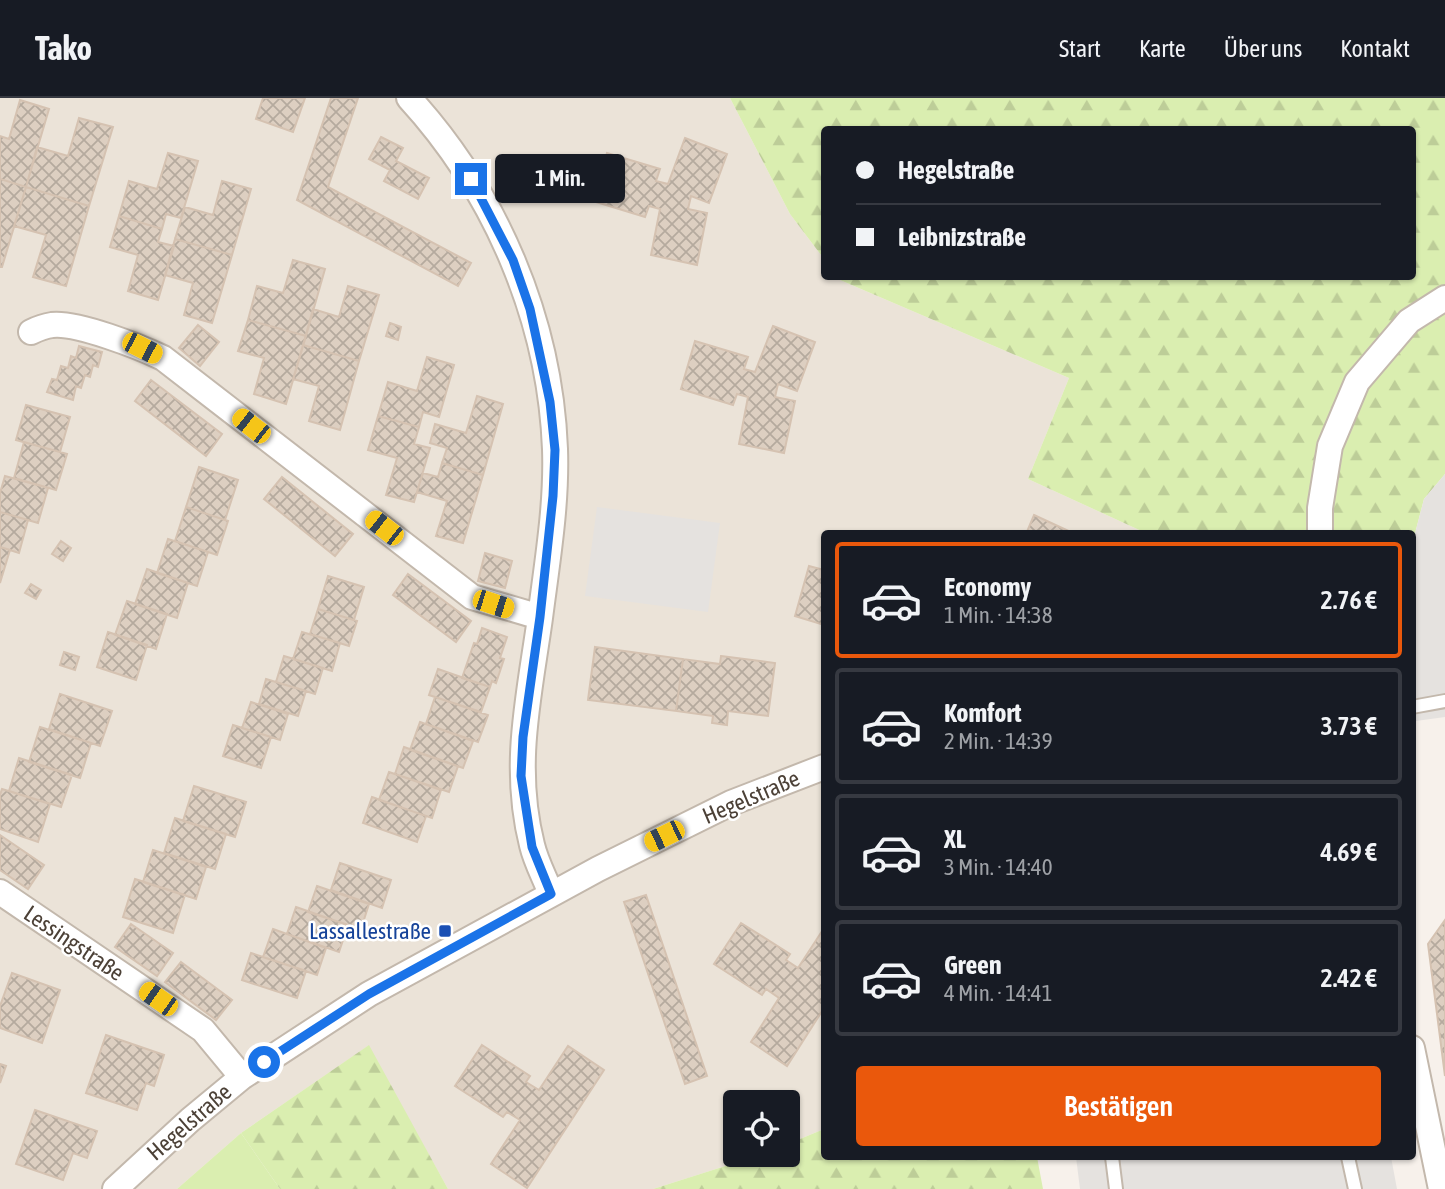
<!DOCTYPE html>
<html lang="de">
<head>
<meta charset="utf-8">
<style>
	:root { --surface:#171b24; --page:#20242c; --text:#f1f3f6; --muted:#9ea1a6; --line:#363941; --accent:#ea580c }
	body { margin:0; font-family:"Asap Condensed",sans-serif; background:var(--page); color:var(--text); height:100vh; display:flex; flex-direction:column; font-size:26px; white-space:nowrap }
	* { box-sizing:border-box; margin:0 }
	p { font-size:23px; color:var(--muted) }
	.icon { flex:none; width:38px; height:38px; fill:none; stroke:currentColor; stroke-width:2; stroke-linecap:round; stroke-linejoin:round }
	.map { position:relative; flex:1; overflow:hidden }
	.side { position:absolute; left:821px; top:432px; width:595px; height:630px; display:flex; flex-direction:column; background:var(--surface); border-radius:7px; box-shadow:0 2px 5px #0004 }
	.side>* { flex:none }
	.top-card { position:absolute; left:821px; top:28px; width:595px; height:154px; border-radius:7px; box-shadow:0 2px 5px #0004; display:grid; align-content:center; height:154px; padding:0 35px; background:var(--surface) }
	.buttons { position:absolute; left:723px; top:992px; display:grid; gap:14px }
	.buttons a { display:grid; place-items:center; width:77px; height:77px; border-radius:7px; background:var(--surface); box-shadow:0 2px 5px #0004; font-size:35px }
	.end { position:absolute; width:32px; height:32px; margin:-16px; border:9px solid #1a73e8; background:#fff; box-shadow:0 0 0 4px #fff }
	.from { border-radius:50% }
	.bubble { position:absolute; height:49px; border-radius:7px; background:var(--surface); box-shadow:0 2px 5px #0004; font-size:23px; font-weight:600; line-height:49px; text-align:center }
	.car { position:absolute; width:21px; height:42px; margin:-21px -10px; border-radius:9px; box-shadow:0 0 5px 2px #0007; background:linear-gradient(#f5c518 24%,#345 0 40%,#f5c518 0 76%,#345 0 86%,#f5c518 0) }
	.top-card b { display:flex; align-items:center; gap:24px; height:66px; font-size:26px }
	.top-card b+b { border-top:2px solid var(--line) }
	.top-card i { width:18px; height:18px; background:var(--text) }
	ul { padding:12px 0 0; list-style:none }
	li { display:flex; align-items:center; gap:21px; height:116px; margin:0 14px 10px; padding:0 21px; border:4px solid var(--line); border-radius:7px }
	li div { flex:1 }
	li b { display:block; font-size:26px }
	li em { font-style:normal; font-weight:600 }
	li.current { border-color:var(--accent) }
	li>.icon { width:63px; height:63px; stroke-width:1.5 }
	.action { display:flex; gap:14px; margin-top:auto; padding:14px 35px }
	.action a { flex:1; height:80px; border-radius:7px; background:var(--accent); color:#fff; font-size:28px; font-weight:600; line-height:80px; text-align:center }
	header { display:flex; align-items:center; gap:42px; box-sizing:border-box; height:98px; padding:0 35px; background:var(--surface); border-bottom:2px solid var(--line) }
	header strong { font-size:33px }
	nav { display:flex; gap:38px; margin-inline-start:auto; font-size:24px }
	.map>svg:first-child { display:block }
	.residential { fill:#ebe3d8 }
	.grass { fill:#daeeb0 }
	.forest { fill:url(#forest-firs) }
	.parking { fill:#e5e2df }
	.building { fill:url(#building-cross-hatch); stroke:#d5c2b1; stroke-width:2 }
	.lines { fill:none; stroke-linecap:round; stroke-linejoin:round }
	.lane-casing { stroke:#c3b8ac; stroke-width:16 }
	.street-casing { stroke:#c3b8ac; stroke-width:28 }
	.lane { stroke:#fff; stroke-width:12 }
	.street { stroke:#fff; stroke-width:24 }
	.route { stroke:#1a73e8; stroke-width:9 }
	.transit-dot { fill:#1a4fb4; stroke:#fff; stroke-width:2.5 }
	.labels { text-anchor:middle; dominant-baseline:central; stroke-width:5; stroke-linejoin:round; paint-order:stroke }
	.street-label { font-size:23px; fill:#4c4137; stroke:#fff }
	.transit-label { font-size:23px; fill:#164399; stroke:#fff; text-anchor:end }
</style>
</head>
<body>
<header>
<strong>Tako</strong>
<nav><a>Start</a><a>Karte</a><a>Über uns</a><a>Kontakt</a></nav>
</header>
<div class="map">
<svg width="1445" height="1091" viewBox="0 0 1445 1091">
	<defs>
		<pattern id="forest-firs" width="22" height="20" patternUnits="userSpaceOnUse" patternTransform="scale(1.75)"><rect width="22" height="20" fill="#daeeb0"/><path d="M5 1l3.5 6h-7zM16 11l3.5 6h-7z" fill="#bdcd98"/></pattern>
		<pattern id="building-cross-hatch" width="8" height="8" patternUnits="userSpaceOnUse" patternTransform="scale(1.75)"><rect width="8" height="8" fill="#ddcfc1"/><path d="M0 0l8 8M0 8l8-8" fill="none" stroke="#b5aa9e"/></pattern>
	</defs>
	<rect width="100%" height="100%" fill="#f7f1eb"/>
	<path class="residential" d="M0,0H730L790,116L824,161V178L837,179L840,182L1069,280L1028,381L1148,436H824V1031L788,1046V1004H735V1057H760L653,1091H448L368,948L241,1035L177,1091H0Z"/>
	<path class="grass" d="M241,1035L280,1091H177Z"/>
	<path class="forest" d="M730,0H1445V376L1424,401L1412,447V436H1148L1028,381L1069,280L840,182L837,179L1412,178V32H824V161L790,116Z
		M369,947L448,1091H280L241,1035Z
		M824,1031V1059H1037L1043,1091H653L760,1057H788V1046Z"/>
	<path class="parking" d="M1445,376V619L1416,623L1412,600V447L1424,401Z
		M597,409L720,425L708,514L585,498Z
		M1076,1059H1391L1397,1091H1080Z"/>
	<path class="building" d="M263,0H305L293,34L256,21Z
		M331,0H358L328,89L471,165L458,188L297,102Z
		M20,2L49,11L26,89L0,81V38L9,41Z
		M79,20L113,29L89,108L26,89L37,49L68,58Z
		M381,39L403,50L396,63L429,80L418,101L384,83L390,72L369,61Z
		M685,40L727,56L709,105L691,98L688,111L707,115L697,167L651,157L660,111L649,108L645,119L593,103L607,55L660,71L656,83L668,86Z
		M168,55L198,63L181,120L166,116L162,131L119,118L129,83L157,91Z
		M0,81L26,89L2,169H0Z
		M222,83L251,91L232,157L175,141L185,109L213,117Z
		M26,89L89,108L66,188L33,179L46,137L14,128Z
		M119,118L162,131L158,144L174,148L158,202L128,193L138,157L110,149Z
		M175,141L232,157L212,225L184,217L193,185L165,177Z
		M293,162L325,171L306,238L248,222L257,188L283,195Z
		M348,188L379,197L359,263L303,247L313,211L339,219Z
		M248,222L306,238L286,306L254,296L264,260L238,253Z
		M390,225L401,229L398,242L386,238Z
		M198,227L219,244L200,268L179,250Z
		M773,228L815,244L797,293L778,286L775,299L795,303L784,355L739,346L748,299L737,296L733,307L681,291L695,243L748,259L744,271L755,274Z
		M303,247L359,263L340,332L309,323L319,288L293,281Z
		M79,248L102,254L98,269L93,267L90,279L85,277L81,290L76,288L73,302L47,294L52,281L57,282L61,268L68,270L71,258L76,260Z
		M427,259L454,267L439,319L423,314L419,329L378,318L388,284L417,293Z
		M151,282L222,336L206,358L135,303Z
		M477,298L503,306L483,377L442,365L447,350L430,345L435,326L466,335Z
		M26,307L70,319L60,354L16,342Z
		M378,318L419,329L414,346L430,350L414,404L386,397L397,360L368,352Z
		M24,344L67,356L56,392L14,380Z
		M442,365L483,377L463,445L436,438L447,403L417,394L423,375L438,379Z
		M199,369L238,382L225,422L186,409Z
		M5,378L48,390L38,425L0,414V395Z
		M282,379L353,436L335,458L264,401Z
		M186,409L228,423L217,457L175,443Z
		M0,414L28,422L19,455L0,449Z
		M1034,417L1075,436H1026Z
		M168,441L208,454L197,488L157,475Z
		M61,443L71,450L63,463L52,456Z
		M0,449L10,452L0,485Z
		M485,455L512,463L505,490L478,483Z
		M809,468L824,472V527L795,518Z
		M147,471L188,485L177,520L135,506Z
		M408,476L471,523L456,544L393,497Z
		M328,478L364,489L354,522L318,511Z
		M31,486L41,492L36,501L25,495Z
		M127,503L167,516L156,551L115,537Z
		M318,511L357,523L349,548L310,536Z
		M482,530L507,539L500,560L504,561L496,585L492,583L490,589L462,580L474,545L477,546Z
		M108,534L147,547L136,582L97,569Z
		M302,534L340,545L332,573L293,561Z
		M595,549L683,561L676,613L588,602Z
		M64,554L79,559L75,572L60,567Z
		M284,558L323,570L315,596L276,584Z
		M721,558L775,565L768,618L728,613L727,627L712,625L713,618L676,613L683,561L720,566Z
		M438,571L490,589L481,614L429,597Z
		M266,581L306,593L298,618L259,606Z
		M60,596L112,613L100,648L49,631Z
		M435,599L488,617L478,644L426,626Z
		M251,604L288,616L280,642L242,630Z
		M420,624L473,643L463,670L410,652Z
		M233,627L271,639L261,670L223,658Z
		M40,629L91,645L80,680L29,664Z
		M404,649L458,668L449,694L395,676Z
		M19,660L72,677L61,709L9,693Z
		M389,674L441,692L432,720L379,702Z
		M194,688L246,704L235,739L183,723Z
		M2,691L50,706L38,744L0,731V697Z
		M372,699L426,718L417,744L363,725Z
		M175,720L226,736L215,771L164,755Z
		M0,737L44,767L28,791L0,772Z
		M153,752L206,769L196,801L143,784Z
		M340,765L391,782L382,810L331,792Z
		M135,781L185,797L173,835L123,819Z
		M317,788L369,806L361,831L308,814Z
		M646,797L707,978L685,986L624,804Z
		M296,809L348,827L339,854L287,836Z
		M1445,822V978L1428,846Z
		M741,825L790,856L786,862L798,870L824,830V910L787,968L751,944L779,900L766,891L762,897L714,866Z
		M131,826L173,855L157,878L115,849Z
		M273,831L326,850L317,877L263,859Z
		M251,855L306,873L297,900L242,882Z
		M181,864L232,902L216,922L165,884Z
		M12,875L60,892L42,945L0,930V908Z
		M106,937L164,957L154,988L146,985L137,1012L86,995Z
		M482,947L530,978L526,984L539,992L568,948L604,972L527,1090L491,1066L520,1022L507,1014L503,1019L455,988Z
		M0,966L6,968L0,985Z
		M35,1012L97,1033L87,1060L73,1055L63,1082L16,1066Z"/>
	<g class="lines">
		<g class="lane-casing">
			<path id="lane" d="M1412,609L1445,603
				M1112,1059L1116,1091
				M1348,1059L1355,1091"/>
		</g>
		<g class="street-casing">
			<path id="street" d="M409,0C496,95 550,222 555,351C557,407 547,465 540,520C529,599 512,668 532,747C536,764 545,780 551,796
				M31,234C37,231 45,228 52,227C77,224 140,249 163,260L472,499L540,519
				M1320,436V410L1330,348L1357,284L1409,223L1445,200
				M0,794L203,932L242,979
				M1412,950L1441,1091
				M115,1091L190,1022L242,979L369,896L598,771L731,705L824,669"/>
		</g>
		<use href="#lane" class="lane"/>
		<use href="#street" class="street"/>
	</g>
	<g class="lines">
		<path class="route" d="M264,964L369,896L551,796L532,749L521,678L523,639L540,519L553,398L555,352L550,304L530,211L513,162L471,81"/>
	</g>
	<rect class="transit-dot" x="438" y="826" width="14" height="14" rx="3.5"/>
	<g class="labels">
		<g class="street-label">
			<text transform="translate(751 699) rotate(-23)">Hegelstraße</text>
			<text transform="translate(74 845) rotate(34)">Lessingstraße</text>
			<text transform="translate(189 1024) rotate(-41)">Hegelstraße</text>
		</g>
		<g class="transit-label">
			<text x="431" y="833">Lassallestraße</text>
		</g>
	</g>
</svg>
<div class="buttons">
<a><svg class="icon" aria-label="locate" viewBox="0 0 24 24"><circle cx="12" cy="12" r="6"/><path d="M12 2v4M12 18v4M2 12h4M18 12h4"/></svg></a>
</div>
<i class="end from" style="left:264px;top:964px"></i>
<i class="end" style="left:471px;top:81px"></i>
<div class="bubble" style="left:495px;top:56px;width:130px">1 Min.</div>
<i class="car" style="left:142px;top:250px;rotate:117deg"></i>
<i class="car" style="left:251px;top:328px;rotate:308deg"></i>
<i class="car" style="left:384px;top:430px;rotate:308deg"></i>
<i class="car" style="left:493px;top:506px;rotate:108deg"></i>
<i class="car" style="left:664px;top:738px;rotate:244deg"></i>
<i class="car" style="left:158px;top:901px;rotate:305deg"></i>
<div class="top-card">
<b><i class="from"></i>Hegelstraße</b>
<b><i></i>Leibnizstraße</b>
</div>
<section class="side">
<ul>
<li class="current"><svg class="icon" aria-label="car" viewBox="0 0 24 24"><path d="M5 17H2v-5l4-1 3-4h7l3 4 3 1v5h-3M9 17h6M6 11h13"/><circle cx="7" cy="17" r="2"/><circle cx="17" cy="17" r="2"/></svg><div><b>Economy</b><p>1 Min. · 14:38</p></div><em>2.76 €</em></li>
<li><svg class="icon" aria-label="car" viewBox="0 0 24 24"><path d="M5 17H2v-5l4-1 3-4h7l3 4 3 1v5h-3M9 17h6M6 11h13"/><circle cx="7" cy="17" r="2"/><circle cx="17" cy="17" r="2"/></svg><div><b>Komfort</b><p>2 Min. · 14:39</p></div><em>3.73 €</em></li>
<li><svg class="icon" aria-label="car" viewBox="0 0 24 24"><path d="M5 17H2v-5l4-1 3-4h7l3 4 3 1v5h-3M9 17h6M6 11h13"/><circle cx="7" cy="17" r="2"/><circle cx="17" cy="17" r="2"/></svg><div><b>XL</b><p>3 Min. · 14:40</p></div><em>4.69 €</em></li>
<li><svg class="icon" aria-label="car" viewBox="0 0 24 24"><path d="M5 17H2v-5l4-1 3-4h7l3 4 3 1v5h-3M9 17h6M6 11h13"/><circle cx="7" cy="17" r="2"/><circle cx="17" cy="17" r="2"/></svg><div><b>Green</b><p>4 Min. · 14:41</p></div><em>2.42 €</em></li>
</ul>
<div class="action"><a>Bestätigen</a></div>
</section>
</div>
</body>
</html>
